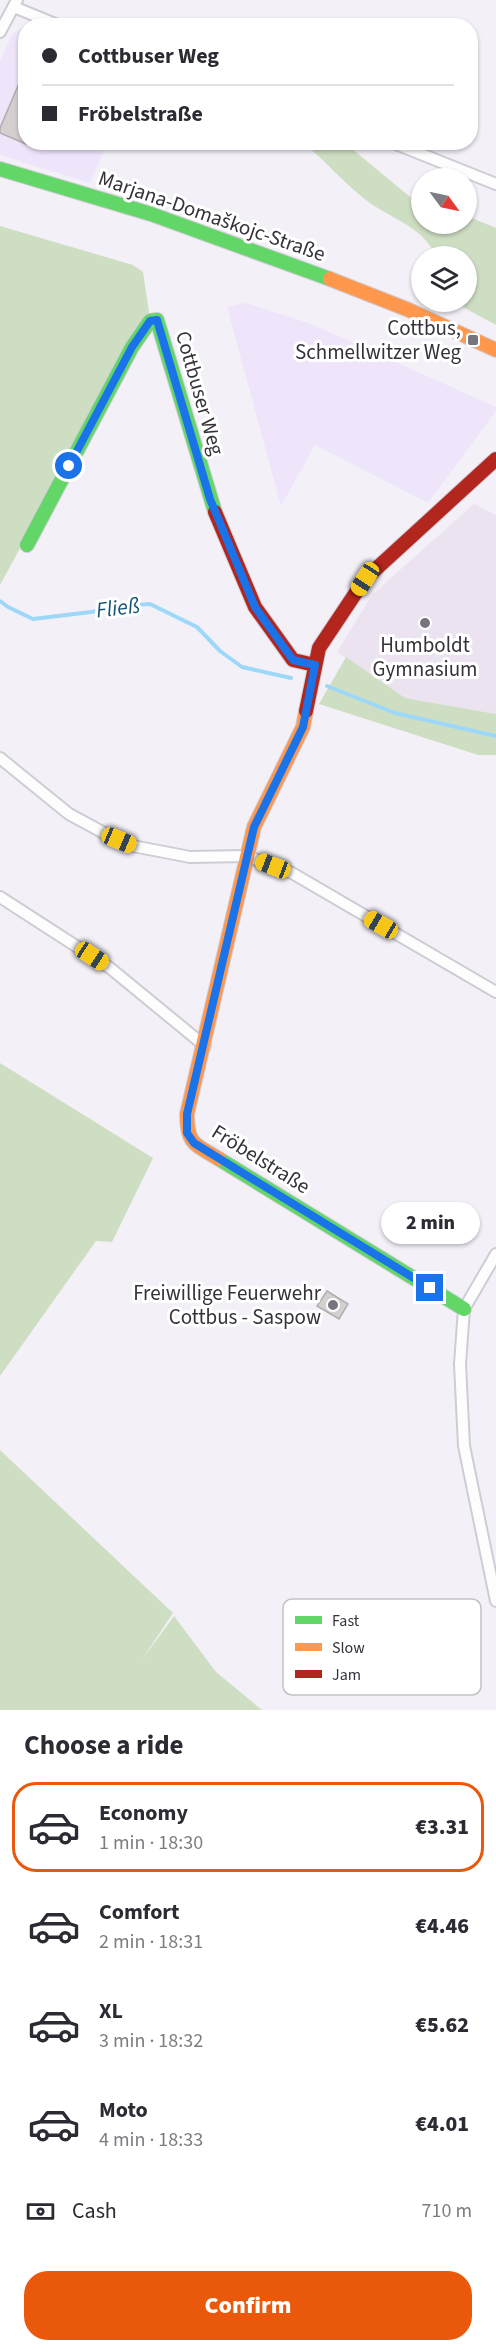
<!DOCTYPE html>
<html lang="en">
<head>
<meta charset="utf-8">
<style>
	:root { --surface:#fff; --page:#f7f7f7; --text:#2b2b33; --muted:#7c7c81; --line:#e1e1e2; --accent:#ea580c }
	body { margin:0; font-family:"Source Sans 3",sans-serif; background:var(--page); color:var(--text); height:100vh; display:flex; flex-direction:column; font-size:22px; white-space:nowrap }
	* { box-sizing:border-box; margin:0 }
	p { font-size:20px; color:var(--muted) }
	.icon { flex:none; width:33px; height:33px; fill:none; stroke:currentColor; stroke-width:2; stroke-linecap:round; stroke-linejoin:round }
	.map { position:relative; height:1710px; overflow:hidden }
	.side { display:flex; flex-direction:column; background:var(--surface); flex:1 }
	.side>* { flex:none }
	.hud { position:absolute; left:18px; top:18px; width:460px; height:132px; border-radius:24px; box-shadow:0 2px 4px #0004; display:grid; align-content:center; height:132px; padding:0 24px; background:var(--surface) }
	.needle { width:39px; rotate:123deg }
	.controls { position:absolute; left:411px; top:168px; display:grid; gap:12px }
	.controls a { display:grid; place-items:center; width:66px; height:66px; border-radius:50%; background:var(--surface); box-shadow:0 2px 4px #0004; font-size:30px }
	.end { position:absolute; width:27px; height:27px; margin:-14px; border:8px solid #1a73e8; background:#fff; box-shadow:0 0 0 3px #fff }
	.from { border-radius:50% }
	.bubble { position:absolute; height:42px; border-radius:21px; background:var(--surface); box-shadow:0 2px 4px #0004; font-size:20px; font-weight:800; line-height:42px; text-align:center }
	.car { position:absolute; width:18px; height:36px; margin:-18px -9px; border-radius:8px; box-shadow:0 0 4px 2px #0007; background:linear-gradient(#f5c518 24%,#345 0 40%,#f5c518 0 76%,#345 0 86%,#f5c518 0) }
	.hud b { display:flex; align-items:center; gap:21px; height:57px; font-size:22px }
	.hud b+b { border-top:2px solid var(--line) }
	.hud i { width:15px; height:15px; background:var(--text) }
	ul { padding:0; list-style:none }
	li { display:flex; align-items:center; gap:18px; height:90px; margin:0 12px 9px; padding:0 12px; border:3px solid transparent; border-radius:24px }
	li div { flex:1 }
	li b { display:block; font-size:22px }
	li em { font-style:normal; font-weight:800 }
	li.selected { border-color:var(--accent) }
	li>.icon { width:54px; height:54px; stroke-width:1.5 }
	h2 { padding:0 24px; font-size:27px; line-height:72px }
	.pay { display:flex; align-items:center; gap:15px; height:66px; padding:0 24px; font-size:22px }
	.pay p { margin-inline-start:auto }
	.action { display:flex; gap:12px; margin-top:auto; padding:12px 24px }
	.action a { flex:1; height:69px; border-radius:24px; background:var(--accent); color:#fff; font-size:24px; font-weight:800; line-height:69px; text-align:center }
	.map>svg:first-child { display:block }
	.built { fill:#eee5fb }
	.education { fill:#ece3f1 }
	.green { fill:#cedec3 }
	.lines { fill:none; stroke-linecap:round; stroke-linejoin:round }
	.stream { stroke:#9ed8f9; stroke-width:4 }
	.building { fill:#d5cfd0; stroke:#b4adaf; stroke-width:1.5 }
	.street-casing { stroke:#cfccd4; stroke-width:14 }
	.fast-casing { stroke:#cfccd4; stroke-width:16 }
	.slow-casing { stroke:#cfccd4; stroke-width:16 }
	.jam-casing { stroke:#cfccd4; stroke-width:16 }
	.street { stroke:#fdfdfe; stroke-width:10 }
	.fast { stroke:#63d668; stroke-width:14 }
	.slow { stroke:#ff974d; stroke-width:14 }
	.jam { stroke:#b3261e; stroke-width:14 }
	.route { stroke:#1a73e8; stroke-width:8 }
	.poi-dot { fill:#78747d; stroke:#fff; stroke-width:2 }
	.labels { text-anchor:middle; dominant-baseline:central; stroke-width:6; stroke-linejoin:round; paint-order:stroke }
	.street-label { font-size:21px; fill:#36313b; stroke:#fff }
	.poi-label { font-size:21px; fill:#36313b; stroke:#fff; text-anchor:end }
	.water-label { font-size:22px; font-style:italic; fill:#145573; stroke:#fff }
	.key { fill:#fff; stroke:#c3c1c4; stroke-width:1.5 }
	.key-label { font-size:16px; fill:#36313b }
</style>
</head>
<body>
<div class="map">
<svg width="496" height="1710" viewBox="0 0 496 1710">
	<rect width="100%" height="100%" fill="#f3f0f8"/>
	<path class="built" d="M25,26L26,142L107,143L90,183L0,155V62L12,34Z
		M246,303L311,324L496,407V411L428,503L315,445L281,506L227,307Z"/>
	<path class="education" d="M474,504L496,515V714L405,698L337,652L372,595Z"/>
	<path class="green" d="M303,143H345L421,206L422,224H466L467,216L496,228V325L459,305L441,307L436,302H466V256H432L434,252C418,223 385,217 361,196C340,179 324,159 303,143Z
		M0,226L133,265L143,272L149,312L0,585Z
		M346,657L405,698L496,714V755H478L319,704Z
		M0,1063L153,1158L112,1242L96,1241L0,1376Z
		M0,1450L173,1613L141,1661L174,1616L216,1672L262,1710H0Z"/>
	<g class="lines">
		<path class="stream" d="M0,601L8,607L33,619L91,612L120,606L150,604L197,627L220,651L242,667L291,678
			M327,686L395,713L496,736"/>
	</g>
	<path class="building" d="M26,67V144L0,133V128Z
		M327,1291L348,1304L339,1319L317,1306Z"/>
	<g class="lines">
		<g class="street-casing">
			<path id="street" d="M14,7L60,26
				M0,32L17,0
				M391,142L496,184
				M0,758L69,814L106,834L133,846L190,857L247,856L292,873L496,992
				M0,897L110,968L205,1046
				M496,1254L464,1309L460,1364L464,1446L496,1601"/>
		</g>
		<g class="fast-casing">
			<path id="fast" d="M0,169L151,214L330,279
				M27,545L132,347L150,321L157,320L215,512
				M219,1159L464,1309"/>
		</g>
		<g class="slow-casing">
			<path id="slow" d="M330,279L409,310L496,350
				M219,1159C195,1144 187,1145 187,1114L254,827L303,727L306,711"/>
		</g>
		<g class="jam-casing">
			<path id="jam" d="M215,512L255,607L293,660L315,665
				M306,711L319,648L365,579L496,459"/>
		</g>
		<use href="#street" class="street"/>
		<use href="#fast" class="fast"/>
		<use href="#slow" class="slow"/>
		<use href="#jam" class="jam"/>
	</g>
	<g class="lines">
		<path class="route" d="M69,466L132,347L150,321L157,320L210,499L255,607L293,660L315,665L303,727L254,827L187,1114V1133L194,1143L430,1288"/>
	</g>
	<g class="poi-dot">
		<rect x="467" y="334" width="12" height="12" rx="3"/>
		<circle cx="425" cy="623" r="6"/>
		<circle cx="333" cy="1305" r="6"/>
	</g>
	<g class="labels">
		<g class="street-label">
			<text transform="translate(212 216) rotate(19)">Marjana-Domaškojc-Straße</text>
			<text transform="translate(200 393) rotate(74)">Cottbuser Weg</text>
			<text transform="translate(261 1159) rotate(32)">Fröbelstraße</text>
		</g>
		<g class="poi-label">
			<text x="461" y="328">Cottbus,<tspan x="461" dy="24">Schmellwitzer Weg</tspan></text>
			<text x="425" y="645" text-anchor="middle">Humboldt<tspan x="425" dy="24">Gymnasium</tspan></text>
			<text x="321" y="1293">Freiwillige Feuerwehr<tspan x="321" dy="24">Cottbus - Saspow</tspan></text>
		</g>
		<g class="water-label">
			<text transform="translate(118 608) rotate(-7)">Fließ</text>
		</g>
	</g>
	<rect x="283" y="1599" width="198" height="96" rx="9" class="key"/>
	<rect x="295" y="1616" width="27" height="8" fill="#63d668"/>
	<rect x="295" y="1643" width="27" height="8" fill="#ff974d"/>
	<rect x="295" y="1670" width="27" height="8" fill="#b3261e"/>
	<g class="key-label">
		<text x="332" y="1626">Fast</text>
		<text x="332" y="1653">Slow</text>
		<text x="332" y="1680">Jam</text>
	</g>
</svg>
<div class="controls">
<a><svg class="needle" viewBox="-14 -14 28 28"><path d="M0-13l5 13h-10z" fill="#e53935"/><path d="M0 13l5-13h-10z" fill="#7c7c81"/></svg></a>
<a><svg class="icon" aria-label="layers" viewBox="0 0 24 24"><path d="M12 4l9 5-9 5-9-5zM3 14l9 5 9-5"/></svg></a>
</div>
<i class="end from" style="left:69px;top:466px"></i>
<i class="end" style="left:430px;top:1288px"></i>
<div class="bubble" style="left:381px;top:1202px;width:99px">2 min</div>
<i class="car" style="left:365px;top:579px;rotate:213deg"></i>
<i class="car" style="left:119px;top:840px;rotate:113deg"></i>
<i class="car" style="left:273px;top:866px;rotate:291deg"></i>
<i class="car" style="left:381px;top:925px;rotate:300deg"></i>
<i class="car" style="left:92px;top:956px;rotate:123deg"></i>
<div class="hud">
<b><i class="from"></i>Cottbuser Weg</b>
<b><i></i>Fröbelstraße</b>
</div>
</div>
<section class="side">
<h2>Choose a ride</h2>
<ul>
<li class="selected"><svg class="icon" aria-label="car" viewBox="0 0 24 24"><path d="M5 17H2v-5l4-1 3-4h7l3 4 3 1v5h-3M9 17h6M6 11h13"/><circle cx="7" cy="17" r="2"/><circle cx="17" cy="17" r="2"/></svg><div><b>Economy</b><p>1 min · 18:30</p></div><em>€3.31</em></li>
<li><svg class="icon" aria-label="car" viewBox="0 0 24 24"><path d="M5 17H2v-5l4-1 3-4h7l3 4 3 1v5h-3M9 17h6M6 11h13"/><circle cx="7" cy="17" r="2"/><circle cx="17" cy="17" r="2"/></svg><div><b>Comfort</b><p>2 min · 18:31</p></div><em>€4.46</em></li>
<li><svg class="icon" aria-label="car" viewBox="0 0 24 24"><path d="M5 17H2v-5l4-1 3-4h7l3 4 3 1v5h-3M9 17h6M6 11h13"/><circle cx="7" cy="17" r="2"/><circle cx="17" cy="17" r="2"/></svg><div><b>XL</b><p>3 min · 18:32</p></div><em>€5.62</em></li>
<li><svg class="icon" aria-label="car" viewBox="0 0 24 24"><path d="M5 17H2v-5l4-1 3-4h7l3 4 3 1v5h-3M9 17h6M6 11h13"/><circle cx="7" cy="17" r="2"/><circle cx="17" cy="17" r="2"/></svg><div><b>Moto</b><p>4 min · 18:33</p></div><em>€4.01</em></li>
</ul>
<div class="pay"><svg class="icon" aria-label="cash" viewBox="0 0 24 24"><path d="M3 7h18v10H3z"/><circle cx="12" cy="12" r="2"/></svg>Cash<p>710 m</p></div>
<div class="action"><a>Confirm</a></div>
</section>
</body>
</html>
